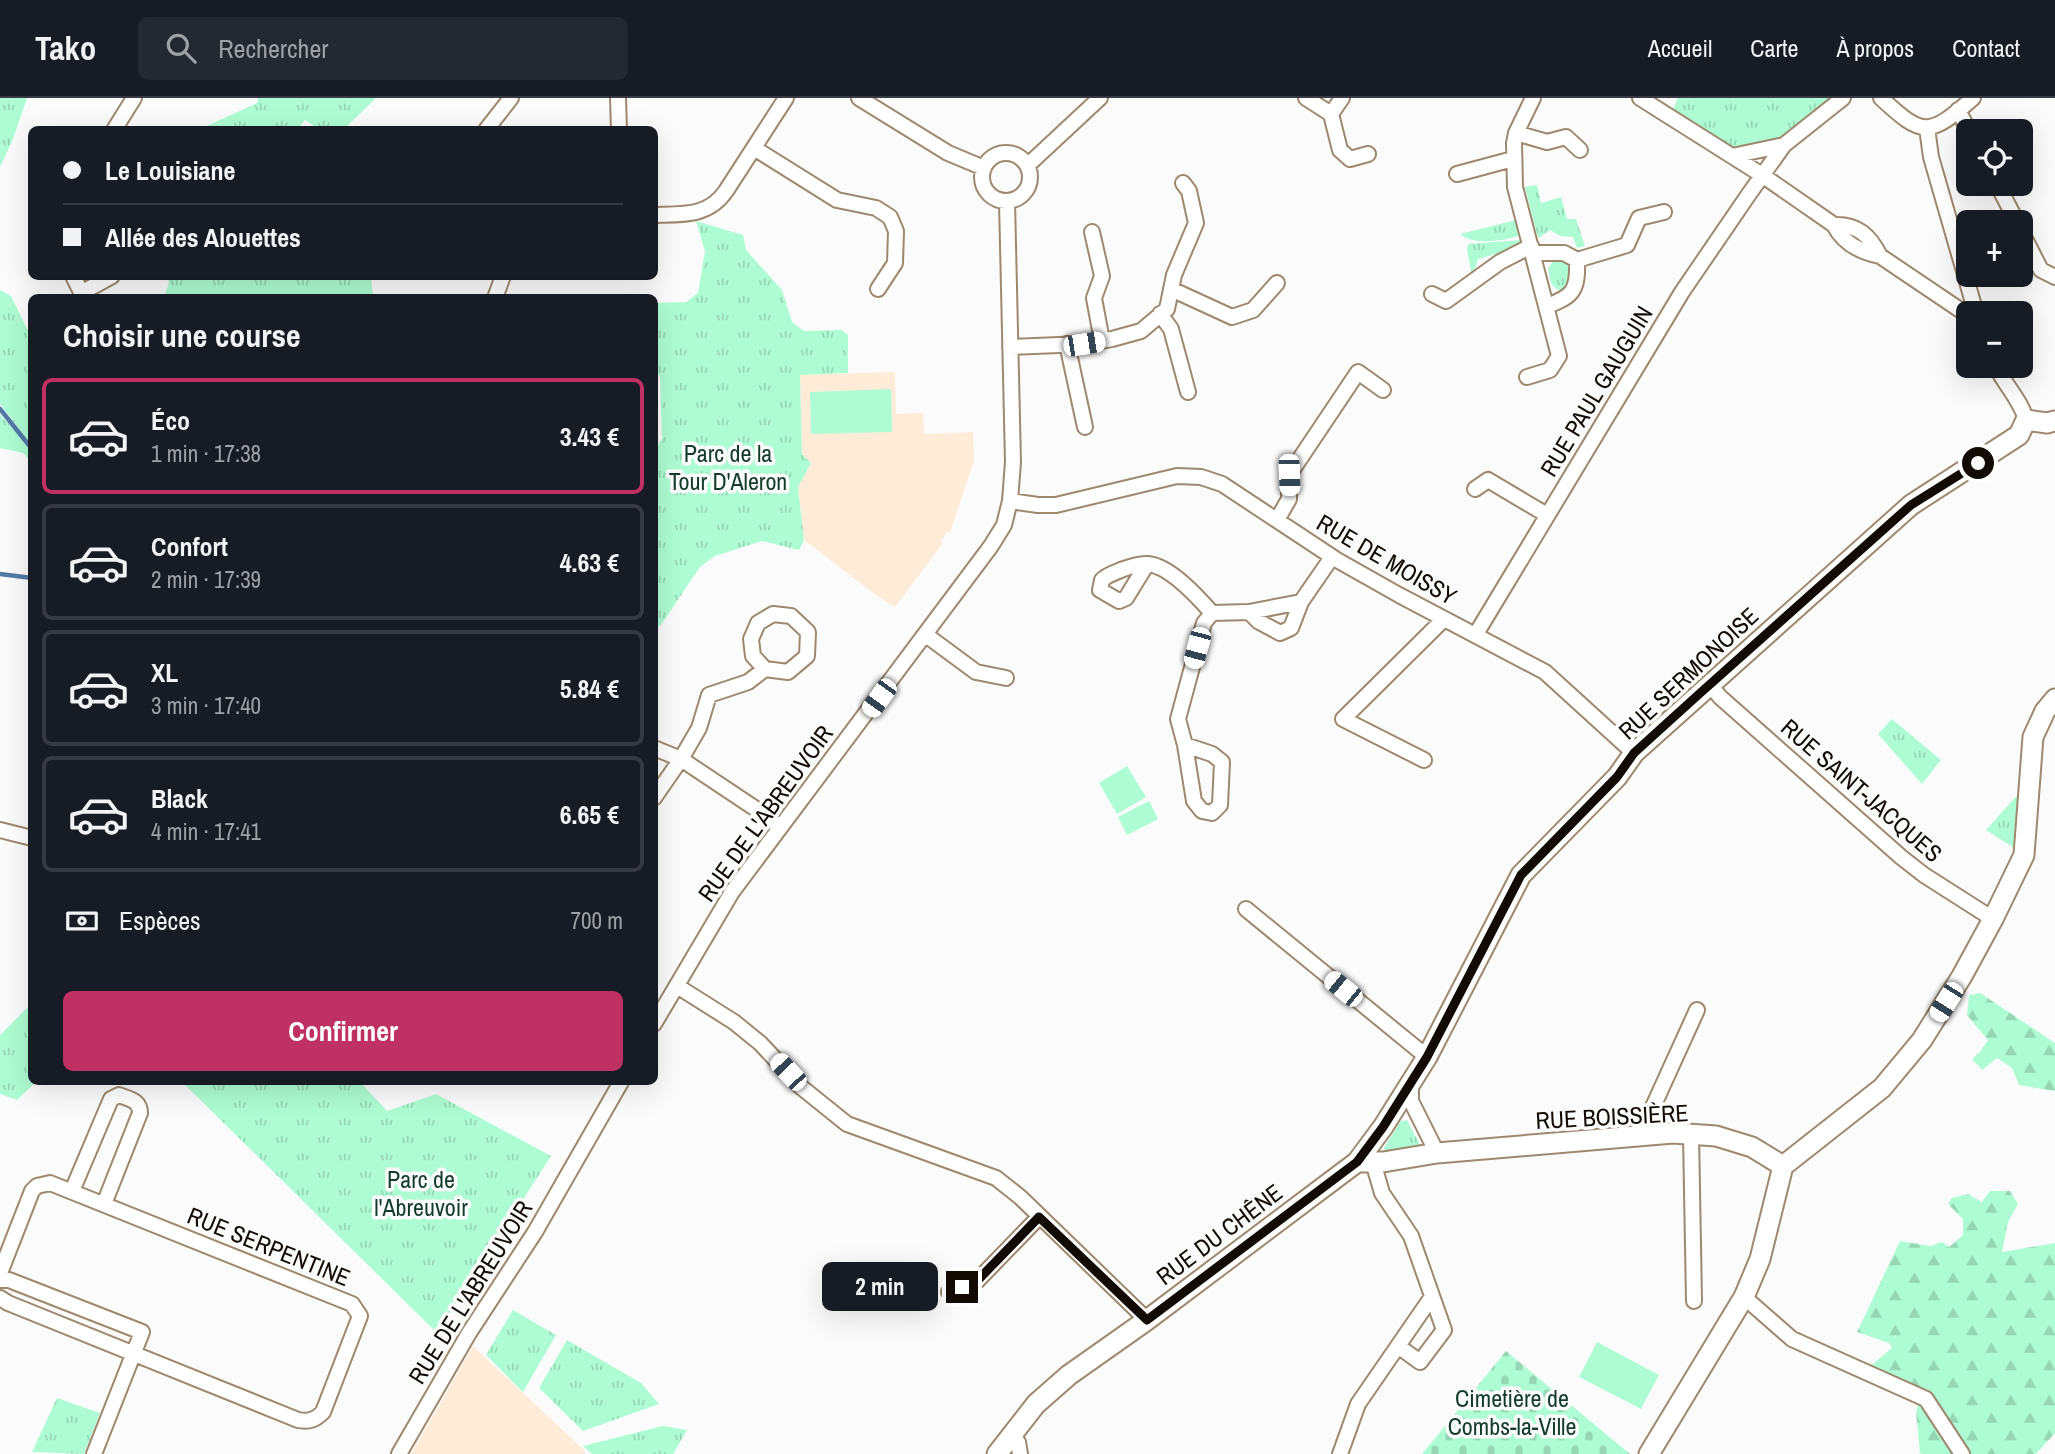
<!DOCTYPE html>
<html lang="fr">
<head>
<meta charset="utf-8">
<style>
	:root { --surface:#171b24; --page:#242831; --text:#f1f3f6; --muted:#9ea1a6; --line:#363941; --accent:#bf3162 }
	body { margin:0; font-family:"Archivo Narrow",sans-serif; background:var(--page); color:var(--text); height:100vh; display:flex; flex-direction:column; font-size:26px; white-space:nowrap }
	* { box-sizing:border-box; margin:0 }
	p { font-size:23px; color:var(--muted) }
	.icon { flex:none; width:38px; height:38px; fill:none; stroke:currentColor; stroke-width:2; stroke-linecap:round; stroke-linejoin:round }
	.map { position:relative; flex:1; overflow:hidden }
	.sheet { position:absolute; left:28px; top:196px; width:630px; height:791px; display:flex; flex-direction:column; background:var(--surface); border-radius:10px; box-shadow:0 7px 28px #0002 }
	.sheet>* { flex:none }
	.top-card { position:absolute; left:28px; top:28px; width:630px; height:154px; border-radius:10px; box-shadow:0 7px 28px #0002; display:grid; align-content:center; height:154px; padding:0 35px; background:var(--surface) }
	.tools { position:absolute; left:1956px; top:21px; display:grid; gap:14px }
	.tools a { display:grid; place-items:center; width:77px; height:77px; border-radius:10px; background:var(--surface); box-shadow:0 7px 28px #0002; font-size:35px }
	.end { position:absolute; width:32px; height:32px; margin:-16px; border:9px solid #120b03; background:#fff; box-shadow:0 0 0 4px #fff }
	.from { border-radius:50% }
	.bubble { position:absolute; height:49px; border-radius:10px; background:var(--surface); box-shadow:0 7px 28px #0002; font-size:23px; font-weight:700; line-height:49px; text-align:center }
	.car { position:absolute; width:21px; height:42px; margin:-21px -10px; border-radius:9px; box-shadow:0 0 5px 2px #0007; background:linear-gradient(#fff 24%,#345 0 40%,#fff 0 76%,#345 0 86%,#fff 0) }
	.top-card b { display:flex; align-items:center; gap:24px; height:66px; font-size:26px }
	.top-card b+b { border-top:2px solid var(--line) }
	.top-card i { width:18px; height:18px; background:var(--text) }
	ul { padding:0; list-style:none }
	li { display:flex; align-items:center; gap:21px; height:116px; margin:0 14px 10px; padding:0 21px; border:4px solid var(--line); border-radius:10px }
	li div { flex:1 }
	li b { display:block; font-size:26px }
	li em { font-style:normal; font-weight:700 }
	li.selected { border-color:var(--accent) }
	li>.icon { width:63px; height:63px; stroke-width:1.5 }
	h2 { padding:0 35px; font-size:32px; line-height:84px }
	.pay { display:flex; align-items:center; gap:18px; height:77px; padding:0 35px; font-size:26px }
	.pay p { margin-inline-start:auto }
	.button { display:flex; gap:14px; margin-top:auto; padding:14px 35px }
	.button a { flex:1; height:80px; border-radius:10px; background:var(--accent); color:#fff; font-size:28px; font-weight:700; line-height:80px; text-align:center }
	header { display:flex; align-items:center; gap:42px; box-sizing:border-box; height:98px; padding:0 35px; background:var(--surface); border-bottom:2px solid var(--line) }
	header strong { font-size:33px }
	nav { display:flex; gap:38px; margin-inline-start:auto; font-size:24px }
	.search { width:490px; height:63px; background:var(--page); display:flex; align-items:center; gap:18px; box-sizing:border-box; padding:0 24px; border-radius:10px; color:var(--muted); font-size:26px }
	.map>svg:first-child { display:block }
	.built { fill:#feecd8 }
	.grass { fill:url(#grass-tufts) }
	.forest { fill:url(#forest-firs) }
	.cemetery { fill:url(#cemetery-stones) }
	.pitch { fill:#aefcd3 }
	.lines { fill:none; stroke-linecap:round; stroke-linejoin:round }
	.stream { stroke:#527aa5; stroke-width:4.5 }
	.street-casing { stroke:#9e886e; stroke-width:18 }
	.secondary-casing { stroke:#9e886e; stroke-width:23 }
	.street { stroke:#fff; stroke-width:14 }
	.secondary { stroke:#fff; stroke-width:19 }
	.route { stroke:#120b03; stroke-width:9 }
	.labels { text-anchor:middle; dominant-baseline:central; stroke-width:7; stroke-linejoin:round; paint-order:stroke }
	.street-label { font-size:24px; fill:#120b03; stroke:#fbfbfb }
	.park-label { font-size:24px; fill:#123c29; stroke:#fbfbfb }
</style>
</head>
<body>
<header>
<strong>Tako</strong>
<div class="search"><svg class="icon" aria-label="search" viewBox="0 0 24 24"><circle cx="10" cy="10" r="6"/><path d="M15 15l6 6"/></svg>Rechercher</div>
<nav><a>Accueil</a><a>Carte</a><a>À propos</a><a>Contact</a></nav>
</header>
<div class="map">
<svg width="2055" height="1356" viewBox="0 0 2055 1356">
	<defs>
		<pattern id="grass-tufts" width="24" height="20" patternUnits="userSpaceOnUse" patternTransform="scale(1.75)"><rect width="24" height="20" fill="#aefcd3"/><path d="M3 7l-1-3M5 7V3M7 7l1-3M15 17l-1-3M17 17v-4M19 17l1-3" fill="none" stroke="#95d7b4"/></pattern>
		<pattern id="forest-firs" width="22" height="20" patternUnits="userSpaceOnUse" patternTransform="scale(1.75)"><rect width="22" height="20" fill="#aefcd3"/><path d="M5 1l3.5 6h-7zM16 11l3.5 6h-7z" fill="#95d7b4"/></pattern>
		<pattern id="cemetery-stones" width="16" height="16" patternUnits="userSpaceOnUse" patternTransform="scale(1.75)"><rect width="16" height="16" fill="#aefcd3"/><path d="M2 7V4a2 2 0 0 1 4 0v3zM10 15v-3a2 2 0 0 1 4 0v3z" fill="#95d7b4"/></pattern>
	</defs>
	<rect width="100%" height="100%" fill="#fbfbfb"/>
	<path class="built" d="M895,274L896,316L923,315L924,336L973,334L974,363L950,435L947,434L941,443L943,445L895,509L877,498L804,442L798,389L811,365L802,357L800,277Z
		M473,1248L585,1353L584,1356H411Z"/>
	<path class="grass" d="M0,0H27L13,41L0,69Z
		M258,0H376L344,31H318L305,22L298,31H200L257,5Z
		M1678,0H1835L1781,43L1736,55L1673,11Z
		M1537,87L1541,105L1561,99L1567,121H1576L1585,148L1577,150L1573,139L1560,138L1550,132L1539,140L1537,137L1525,89Z
		M1516,122L1521,137C1504,143 1475,148 1460,136Z
		M696,123L743,137L746,152L782,192L792,224L804,233L842,232L848,237V275L800,277L802,356L811,365L798,389L804,442L799,452L762,443L715,458L700,469L661,527L655,531L654,354L662,341L660,279L655,271V205L686,204L698,195L705,153Z
		M1522,142L1523,148L1478,161L1474,173H1480L1472,179L1467,151L1468,146Z
		M1555,161C1566,162 1570,163 1574,173L1563,191L1560,192C1549,189 1550,179 1548,170Z
		M167,179H371L373,199H164L169,185Z
		M0,192L11,198L31,239V347L0,306Z
		M0,316C11,329 32,346 31,364L23,355L0,350Z
		M1892,621L1941,662L1922,686L1878,636Z
		M2020,694L2014,750L1986,732Z
		M31,906L32,984H36L17,1002L0,996V937Z
		M182,984H360L387,1013L436,996L551,1058L437,1235Z
		M1407,1022L1422,1051L1386,1055L1384,1050L1401,1023Z
		M513,1212L556,1237L523,1294L486,1257Z
		M567,1242L641,1285L659,1306L583,1333L539,1290Z
		M57,1300L100,1315L84,1356L32,1354Z
		M663,1328L687,1332L673,1356H592L583,1348Z"/>
	<path class="forest" d="M1980,895L2055,945V993L2019,987L2012,970L1997,960L1982,972L1972,961L1980,954L1988,942L1967,917L1969,897Z
		M1990,1093H2010L2018,1106L2008,1124L2002,1154L2055,1145V1335L2036,1356H1922L1920,1355L1916,1315L1921,1295L1912,1292L1900,1298L1851,1277L1858,1265L1873,1266L1892,1250L1889,1245L1857,1234L1900,1143L1930,1148L1942,1144L1949,1149L1963,1137V1121L1948,1106L1952,1100L1968,1096L1982,1104Z"/>
	<path class="cemetery" d="M1506,1253L1630,1356H1422Z"/>
	<path class="pitch" d="M891,291L892,334L811,336L810,294Z
		M1127,668L1146,699L1117,716L1099,685Z
		M1149,703L1158,721L1127,737L1118,719Z
		M1597,1244L1659,1277L1641,1311L1579,1279Z"/>
	<g class="lines">
		<path class="stream" d="M0,311L32,351
			M0,476L32,480"/>
		<g class="street-casing">
			<path id="street" d="M618,0L619,32
				M859,0L948,55L984,70
				M1306,0L1331,16L1340,52L1350,61L1368,56
				M1640,0L1762,77L1834,127C1843,145 1860,154 1880,158L1969,218
				M1881,0C1923,39 1929,39 1973,0
				M1958,12L1969,33
				M1331,16L1342,0
				M1927,30L1931,59L1976,215
				M114,32L134,0
				M486,32L511,0
				M1516,35L1547,44L1566,39L1580,52
				M754,50L837,102L876,110L890,119L896,133L895,165L878,191
				M982 79a24 24 0 1 1 48 0a24 24 0 1 1-48 0Z
				M1732,58L1784,47
				M1028,67L1100,0
				M1457,76L1513,61
				M1997,86L2017,124
				M654,117C683,116 708,119 726,93L786,0
				M1834,127C1858,126 1870,138 1880,158
				M2021,133L2041,172L2055,179
				M1092,134L1102,178L1094,200L1102,243
				M1534,155H1564L1577,162C1578,192 1574,198 1547,208
				M1577,162L1627,147L1639,120L1664,114
				M73,178L84,200
				M1171,191L1232,219L1253,212L1277,185
				M81,195L112,178
				M1432,196L1446,203L1500,164L1531,148
				M495,200L503,178
				M1160,216L1171,231L1188,294
				M1067,246L1085,329
				M1010,249L1084,246L1112,241L1141,233L1167,211L1174,177L1196,125L1189,93L1183,85
				M1996,268C2004,286 2021,302 2026,322
				M1527,279L1550,272L1559,258L1515,89L1514,45L1516,35L1533,0
				M1475,391L1488,382L1547,417
				M1010,403L1038,407H1056L1177,378L1201,379L1222,386L1337,462L1399,497L1545,574L1634,655
				M1277,422L1289,401V377L1358,274L1383,292
				M1147,466L1126,500L1119,503L1100,492L1102,482C1107,477 1114,475 1121,472C1129,469 1139,465 1148,466C1170,468 1198,499 1212,515
				M1249,514L1258,523L1280,535L1291,530L1301,504L1332,459
				M1476,536L1682,194L1749,96L1784,47L1843,0
				M926,537L976,574L1006,580
				M1710,587L1720,599L1901,759L1924,777L1993,821
				M1185,647L1212,656L1222,664L1220,707L1212,715L1202,713L1194,703L1185,647L1178,621L1204,525L1212,515L1249,514L1301,504
				M654,650L681,661L768,719L780,730
				M1424,662L1343,621L1444,521
				M654,700L681,661L699,630L709,597L748,584L765,571L788,574L807,558L808,534L791,518L773,516L758,525L751,541L753,558L765,571
				M0,732L32,740
				M1246,811L1427,959
				M677,888L734,924L760,945L801,989L847,1026L996,1080L1020,1099L1147,1222
				M654,926L732,794L991,448L1004,427L1010,403L1013,364L1007,103
				M1411,986V1003L1437,1055
				M1691,1036L1694,1203
				M1650,1037L1652,1011L1697,912
				M1373,1064L1382,1095L1411,1138L1444,1232L1420,1264L1398,1248
				M72,1093L111,1001L119,997C129,1001 140,1002 140,1015L104,1106
				M0,1175L32,1093L37,1088L50,1085L352,1206L360,1218L323,1314C315,1322 309,1324 298,1322L8,1205L0,1200
				M0,1182H9L142,1234L94,1356
				M949,1194L976,1184L1039,1119
				M1744,1199L1792,1241L1926,1301L1962,1356
				M1010,1338L1018,1344L1020,1356
				M399,1356L469,1235L535,1134L621,984
				M1340,1356L1358,1306L1431,1200"/>
		</g>
		<g class="secondary-casing">
			<path id="secondary" d="M1357,1064H1383L1437,1055L1673,1035L1716,1038L1752,1049L1783,1068
				M1783,1068L1882,990L1922,942L1962,878L1993,821L2024,757L2033,639L2045,613L2055,601
				M997,1356L1036,1306L1069,1277L1147,1222L1357,1064L1383,1029L1427,959L1521,777L1617,679L1634,655L1911,407L2019,337L2026,322L2047,325L2055,323
				M1649,1356L1744,1199L1760,1161L1783,1068"/>
		</g>
		<use href="#street" class="street"/>
		<use href="#secondary" class="secondary"/>
	</g>
	<g class="lines">
		<path class="route" d="M962,1189L976,1184L1039,1119L1147,1222L1357,1064L1383,1029L1427,959L1521,777L1617,679L1634,655L1698,597L1911,407L1978,365"/>
	</g>
	<g class="labels">
		<g class="street-label">
			<text transform="translate(1596 293) rotate(-59)">RUE PAUL GAUGUIN</text>
			<text transform="translate(1387 461) rotate(30)">RUE DE MOISSY</text>
			<text transform="translate(1688 575) rotate(-43)">RUE SERMONOISE</text>
			<text transform="translate(1862 692) rotate(41)">RUE SAINT-JACQUES</text>
			<text transform="translate(765 715) rotate(-54)">RUE DE L'ABREUVOIR</text>
			<text transform="translate(1612 1018) rotate(-3)">RUE BOISSIÈRE</text>
			<text transform="translate(1219 1136) rotate(-37)">RUE DU CHÊNE</text>
			<text transform="translate(269 1148) rotate(22)">RUE SERPENTINE</text>
			<text transform="translate(470 1194) rotate(-58)">RUE DE L'ABREUVOIR</text>
		</g>
		<g class="park-label">
			<text x="728" y="355">Parc de la<tspan x="728" dy="28">Tour D'Aleron</tspan></text>
			<text x="421" y="1081">Parc de<tspan x="421" dy="28">l'Abreuvoir</tspan></text>
			<text x="1512" y="1300">Cimetière de<tspan x="1512" dy="28">Combs-la-Ville</tspan></text>
		</g>
	</g>
</svg>
<div class="tools">
<a><svg class="icon" aria-label="locate" viewBox="0 0 24 24"><circle cx="12" cy="12" r="6"/><path d="M12 2v4M12 18v4M2 12h4M18 12h4"/></svg></a>
<a>+</a>
<a>−</a>
</div>
<i class="end from" style="left:1978px;top:365px"></i>
<i class="end" style="left:962px;top:1189px"></i>
<div class="bubble" style="left:822px;top:1164px;width:116px">2 min</div>
<i class="car" style="left:1084px;top:246px;rotate:81deg"></i>
<i class="car" style="left:1289px;top:377px;rotate:178deg"></i>
<i class="car" style="left:1197px;top:550px;rotate:195deg"></i>
<i class="car" style="left:879px;top:600px;rotate:216deg"></i>
<i class="car" style="left:1343px;top:891px;rotate:309deg"></i>
<i class="car" style="left:1946px;top:904px;rotate:212deg"></i>
<i class="car" style="left:788px;top:974px;rotate:317deg"></i>
<div class="top-card">
<b><i class="from"></i>Le Louisiane</b>
<b><i></i>Allée des Alouettes</b>
</div>
<section class="sheet">
<h2>Choisir une course</h2>
<ul>
<li class="selected"><svg class="icon" aria-label="car" viewBox="0 0 24 24"><path d="M5 17H2v-5l4-1 3-4h7l3 4 3 1v5h-3M9 17h6M6 11h13"/><circle cx="7" cy="17" r="2"/><circle cx="17" cy="17" r="2"/></svg><div><b>Éco</b><p>1 min · 17:38</p></div><em>3.43 €</em></li>
<li><svg class="icon" aria-label="car" viewBox="0 0 24 24"><path d="M5 17H2v-5l4-1 3-4h7l3 4 3 1v5h-3M9 17h6M6 11h13"/><circle cx="7" cy="17" r="2"/><circle cx="17" cy="17" r="2"/></svg><div><b>Confort</b><p>2 min · 17:39</p></div><em>4.63 €</em></li>
<li><svg class="icon" aria-label="car" viewBox="0 0 24 24"><path d="M5 17H2v-5l4-1 3-4h7l3 4 3 1v5h-3M9 17h6M6 11h13"/><circle cx="7" cy="17" r="2"/><circle cx="17" cy="17" r="2"/></svg><div><b>XL</b><p>3 min · 17:40</p></div><em>5.84 €</em></li>
<li><svg class="icon" aria-label="car" viewBox="0 0 24 24"><path d="M5 17H2v-5l4-1 3-4h7l3 4 3 1v5h-3M9 17h6M6 11h13"/><circle cx="7" cy="17" r="2"/><circle cx="17" cy="17" r="2"/></svg><div><b>Black</b><p>4 min · 17:41</p></div><em>6.65 €</em></li>
</ul>
<div class="pay"><svg class="icon" aria-label="cash" viewBox="0 0 24 24"><path d="M3 7h18v10H3z"/><circle cx="12" cy="12" r="2"/></svg>Espèces<p>700 m</p></div>
<div class="button"><a>Confirmer</a></div>
</section>
</div>
</body>
</html>
